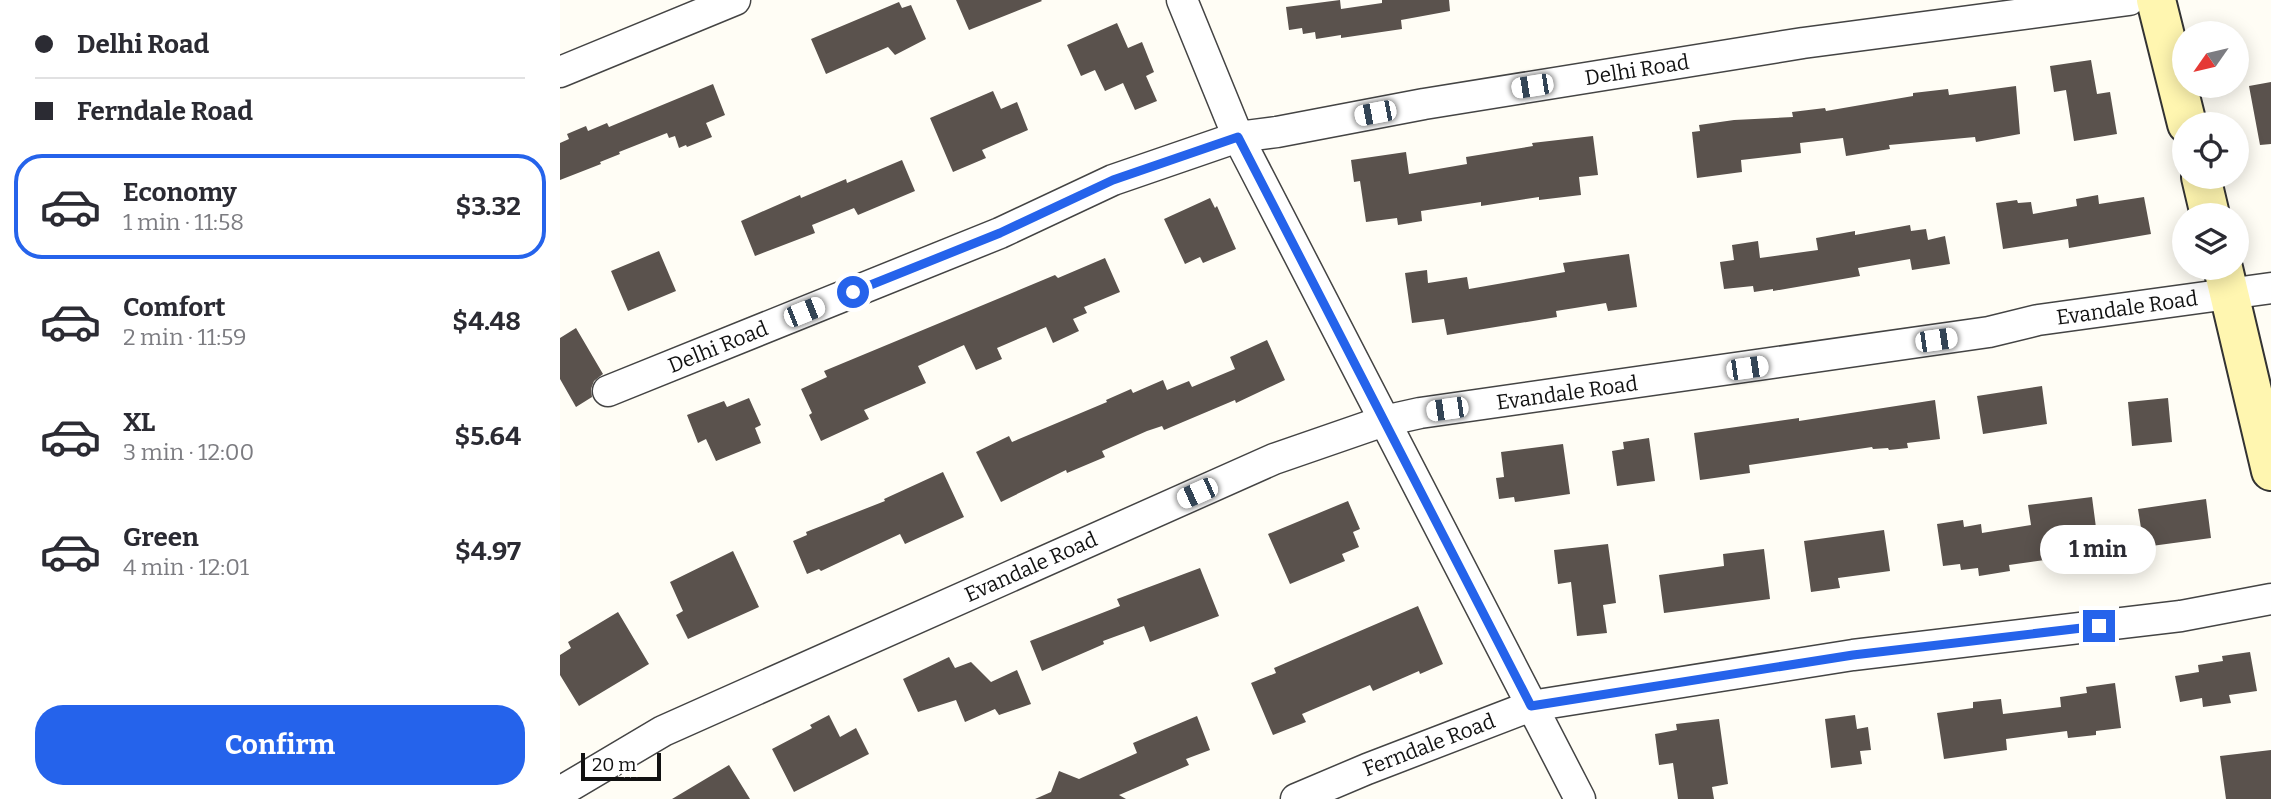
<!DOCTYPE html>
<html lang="en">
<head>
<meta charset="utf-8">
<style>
	:root { --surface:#fff; --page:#f2f2f3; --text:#2b2b33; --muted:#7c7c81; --line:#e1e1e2; --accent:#2563eb }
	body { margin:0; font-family:Bitter,serif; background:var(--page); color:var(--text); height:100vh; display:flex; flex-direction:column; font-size:26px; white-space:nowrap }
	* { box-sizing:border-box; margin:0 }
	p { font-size:23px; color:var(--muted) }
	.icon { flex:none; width:38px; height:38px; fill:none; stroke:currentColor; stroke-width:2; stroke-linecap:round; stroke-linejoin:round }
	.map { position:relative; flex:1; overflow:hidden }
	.sheet { display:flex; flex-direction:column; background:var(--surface); width:560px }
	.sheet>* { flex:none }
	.banner { display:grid; align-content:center; height:154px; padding:0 35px; background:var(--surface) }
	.needle { width:46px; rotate:236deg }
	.fabs { position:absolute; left:1612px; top:21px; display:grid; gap:14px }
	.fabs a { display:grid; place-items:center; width:77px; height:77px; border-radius:50%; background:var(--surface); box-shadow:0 4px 18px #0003; font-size:35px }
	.scale { position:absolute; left:21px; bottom:18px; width:80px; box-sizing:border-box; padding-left:7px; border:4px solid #111; border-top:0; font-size:19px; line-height:24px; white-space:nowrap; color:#111; -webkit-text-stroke:5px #fff; paint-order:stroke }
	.end { position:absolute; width:32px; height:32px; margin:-16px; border:9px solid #2563eb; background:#fff; box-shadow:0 0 0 4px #fff }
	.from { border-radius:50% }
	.bubble { position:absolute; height:49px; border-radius:24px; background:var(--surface); box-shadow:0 4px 18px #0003; font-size:23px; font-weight:700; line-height:49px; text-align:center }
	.car { position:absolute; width:21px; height:42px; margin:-21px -10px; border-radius:9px; box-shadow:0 0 5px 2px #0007; background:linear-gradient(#fff 24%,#345 0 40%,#fff 0 76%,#345 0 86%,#fff 0) }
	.banner b { display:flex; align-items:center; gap:24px; height:66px; font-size:26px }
	.banner b+b { border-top:2px solid var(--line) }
	.banner i { width:18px; height:18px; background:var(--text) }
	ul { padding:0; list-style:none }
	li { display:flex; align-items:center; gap:21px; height:105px; margin:0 14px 10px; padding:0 21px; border:4px solid transparent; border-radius:28px }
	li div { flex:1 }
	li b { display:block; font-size:26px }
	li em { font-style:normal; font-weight:700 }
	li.current { border-color:var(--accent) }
	li>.icon { width:63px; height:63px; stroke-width:1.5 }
	.button { display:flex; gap:14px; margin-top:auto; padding:14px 35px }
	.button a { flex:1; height:80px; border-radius:28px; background:var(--accent); color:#fff; font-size:28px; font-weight:700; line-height:80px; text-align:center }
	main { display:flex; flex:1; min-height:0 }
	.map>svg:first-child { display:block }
	.building { fill:#5a524d }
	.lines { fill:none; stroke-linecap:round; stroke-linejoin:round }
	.street-casing { stroke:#444; stroke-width:33 }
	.secondary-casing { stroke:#333; stroke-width:42 }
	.street { stroke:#fff; stroke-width:30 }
	.secondary { stroke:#fff6b0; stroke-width:38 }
	.route { stroke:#2563eb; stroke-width:9 }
	.labels { text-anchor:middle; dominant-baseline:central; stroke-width:7; stroke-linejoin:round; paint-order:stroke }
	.street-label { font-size:21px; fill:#111; stroke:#fff }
</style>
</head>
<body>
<main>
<section class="sheet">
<div class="banner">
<b><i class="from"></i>Delhi Road</b>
<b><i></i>Ferndale Road</b>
</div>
<ul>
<li class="current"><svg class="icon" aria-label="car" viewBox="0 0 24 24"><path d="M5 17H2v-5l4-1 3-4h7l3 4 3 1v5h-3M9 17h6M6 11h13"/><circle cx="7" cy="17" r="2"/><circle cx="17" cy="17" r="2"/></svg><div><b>Economy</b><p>1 min · 11:58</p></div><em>$3.32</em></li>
<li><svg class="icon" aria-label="car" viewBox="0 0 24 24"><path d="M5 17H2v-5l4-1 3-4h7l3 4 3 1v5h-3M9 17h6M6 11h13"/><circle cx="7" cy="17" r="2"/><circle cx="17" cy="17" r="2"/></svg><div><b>Comfort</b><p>2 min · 11:59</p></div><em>$4.48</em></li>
<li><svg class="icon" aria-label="car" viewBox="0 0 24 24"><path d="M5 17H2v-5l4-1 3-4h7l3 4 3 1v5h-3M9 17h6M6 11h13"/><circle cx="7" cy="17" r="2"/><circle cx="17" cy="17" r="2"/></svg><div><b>XL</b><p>3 min · 12:00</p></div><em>$5.64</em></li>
<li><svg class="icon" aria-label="car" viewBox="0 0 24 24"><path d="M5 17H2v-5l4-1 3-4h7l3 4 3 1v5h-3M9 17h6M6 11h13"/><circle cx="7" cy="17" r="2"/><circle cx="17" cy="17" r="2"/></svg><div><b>Green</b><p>4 min · 12:01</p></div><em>$4.97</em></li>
</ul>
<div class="button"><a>Confirm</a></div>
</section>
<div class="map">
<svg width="1711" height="799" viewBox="0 0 1711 799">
	<rect width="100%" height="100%" fill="#fffdf5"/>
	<path class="building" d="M396,0H481L482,1L409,30Z
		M780,0L781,9L822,3V0H889L890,11L841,20L842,29L781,38V35L756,39L755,32L743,34L742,28L729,30L726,7Z
		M339,2L342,8L351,5L366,39L335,55L328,47L266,74L251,39Z
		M557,23L568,48L582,42L594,72L586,76L597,101L575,110L563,83L545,91L535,70L521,76L507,45Z
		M1531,60L1537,94L1550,92L1557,134L1514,141L1506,90L1494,92L1490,66Z
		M1711,82V144L1700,145L1689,86Z
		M153,84L165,115L146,123L152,137L127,147L126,145L119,148L115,136L109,138L107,133L59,152L60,154L40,162L41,164L0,180V143L9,139L7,134L26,126L28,131L47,123L49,127Z
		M1456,86L1460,134L1416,142L1415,137L1329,145L1330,149L1286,156L1283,138L1240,143L1241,153L1181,160L1182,172L1137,178L1132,132L1140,131L1139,125L1174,120L1233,117L1232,112L1265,108L1266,111L1353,96V93L1388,89L1389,95Z
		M433,91L441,109L457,102L468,130L422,150L426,158L393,172L370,118Z
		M1033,136L1038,175L1019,177L1021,195L979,200V197L921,206V202L861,211L862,221L838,225L837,218L806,222L800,181L794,182L791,160L846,152L849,174L907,164L906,157L973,146L972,143Z
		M342,160L355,191L298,215L294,208L252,225L255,233L195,256L181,221L240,195L241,198L286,179L287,183Z
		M1538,195L1539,204L1584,197L1591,234L1509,248L1508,239L1443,249L1436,203L1457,200L1458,203L1471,202L1473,214L1517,206L1516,199Z
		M650,198L655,208L657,206L676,249L643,263L640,257L625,264L604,219Z
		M1350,225L1351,231L1366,229L1368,240L1385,236L1390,264L1352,270L1350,259L1298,268L1300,276L1213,291V289L1194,292L1193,286L1164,289L1160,262L1174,260L1172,245L1198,241L1200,258L1258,250L1256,238L1295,231V235Z
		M99,251L116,291L68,311L51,271Z
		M1069,254L1077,307L1048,311L1046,303L996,311L997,317L887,335L884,319L852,323L845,273L867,270L868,283L907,277L909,289L1005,272L1003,263Z
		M545,258L560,292L524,307L527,313L513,319L519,331L493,343L486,327L437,348L442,359L416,370L404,345L358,366L366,383L304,410L309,419L261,441L249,415L252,413L241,389L267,377L264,371L495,275L498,278Z
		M16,328L43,374L34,381L31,389L32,397L16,407L0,379V338Z
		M707,340L725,380L676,403L675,400L604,430L602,426L587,431L542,451L545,457L507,473L506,470L441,502L416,452L449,436L452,442L547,402L546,400L571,389L573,393L603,380L607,390L629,381L632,387L675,369L670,357Z
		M1482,386L1487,424L1423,434L1417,396Z
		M189,398L201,425L195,428L201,443L156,461L146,439L138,443L127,415L164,401L167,407Z
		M1608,398L1612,442L1572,446L1568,402Z
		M1375,400L1380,439L1347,443L1348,448L1329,450L1328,448L1313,449L1312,447L1189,465L1190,473L1140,480L1134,433L1239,418V421Z
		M1089,438L1095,481L1057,486L1052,451L1064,449L1063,442Z
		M1003,444L1010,494L955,502L954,497L939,499L936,478L944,477L941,452Z
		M383,472L404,517L345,544L340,534L261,571L259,569L247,574L233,541L247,535L246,532L325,501L324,499Z
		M1532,497L1538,543L1490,549L1492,559L1449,565L1450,571L1419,576L1418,568L1401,570L1400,564L1383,566L1377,524L1403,520L1404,527L1421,524L1422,533L1471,525L1468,505Z
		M1646,499L1651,538L1584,547L1578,509Z
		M788,501L800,529L793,532L799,547L782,554L785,561L730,584L708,534Z
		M1324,530L1330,571L1278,578L1280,588L1251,592L1244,541Z
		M1048,544L1056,603L1043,605L1047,633L1017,636L1011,582L998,584L994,550Z
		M1204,549L1210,599L1104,613L1099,575L1164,566L1163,554Z
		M173,551L199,607L128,639L116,615L123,611L110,582Z
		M640,568L659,616L590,642L584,626L543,641L544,644L482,671L470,641L560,606L557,599Z
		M858,606L883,664L860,674L859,671L813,691L810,685L742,714L746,722L713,735L691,683L716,673L714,668Z
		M58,612L89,664L19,706L0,675V655L11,648L8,642Z
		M1690,652L1697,691L1669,695L1671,703L1643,707L1642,698L1620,702L1615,676L1639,672L1638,665L1663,661L1662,656Z
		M389,657L395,668L411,662L431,682L457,670L471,704L439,715L435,709L405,722L396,700L358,712L343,679Z
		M1555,683L1561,728L1536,731V735L1508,738L1507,731L1446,739L1447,750L1384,759L1377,713L1413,708V702L1441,699L1443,714L1501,707L1500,697L1527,693L1526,687Z
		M269,715L280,737L296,728L309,754L234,792L212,749L252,728L250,725Z
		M1295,715L1297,729L1308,727L1311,750L1300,751L1302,764L1271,768L1265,719Z
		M637,716L650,750L626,759L629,765L559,795L566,799H475L491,792L499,771L519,779L577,753L573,743Z
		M1159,719L1168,784L1152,787L1154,799H1118L1113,763L1099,765L1095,734L1117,730L1116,724Z
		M1711,750V799H1666L1660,756Z
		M169,765L190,799H112Z"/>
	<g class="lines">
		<g class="street-casing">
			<path id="street" d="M622,0L678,137L1020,799
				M0,72L175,0
				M48,391L440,233L553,180L678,137L717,132L864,104L1243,43L1569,0
				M0,792L103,731L714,459L824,421L860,413L1429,332L1478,320L1711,288
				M736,799L807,769L971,706L1293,655L1621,616L1711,599"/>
		</g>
		<g class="secondary-casing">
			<path id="secondary" d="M1596,0L1627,124
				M1641,177L1650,215
				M1663,268L1711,471"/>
		</g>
		<use href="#street" class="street"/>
		<use href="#secondary" class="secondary"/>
	</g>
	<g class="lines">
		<path class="route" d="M293,292L440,233L553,180L678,137L971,706L1293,655L1539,626"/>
	</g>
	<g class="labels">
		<g class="street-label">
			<text transform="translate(1077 70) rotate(-9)">Delhi Road</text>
			<text transform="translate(1567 308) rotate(-8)">Evandale Road</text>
			<text transform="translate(158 347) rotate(-22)">Delhi Road</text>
			<text transform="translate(1007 393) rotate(-8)">Evandale Road</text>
			<text transform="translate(471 567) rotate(-24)">Evandale Road</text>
			<text transform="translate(869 745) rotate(-21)">Ferndale Road</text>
		</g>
	</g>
</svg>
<div class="fabs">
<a><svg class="needle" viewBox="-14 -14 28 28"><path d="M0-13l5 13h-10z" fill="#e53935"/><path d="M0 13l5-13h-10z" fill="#7c7c81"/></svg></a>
<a><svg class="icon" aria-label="locate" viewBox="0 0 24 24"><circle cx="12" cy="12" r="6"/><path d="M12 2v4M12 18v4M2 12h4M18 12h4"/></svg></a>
<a><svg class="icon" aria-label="layers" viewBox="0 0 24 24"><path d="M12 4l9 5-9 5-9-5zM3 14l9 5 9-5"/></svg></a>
</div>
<div class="scale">20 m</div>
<i class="end from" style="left:293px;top:292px"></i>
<i class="end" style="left:1539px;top:626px"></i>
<div class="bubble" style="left:1480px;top:525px;width:116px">1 min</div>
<i class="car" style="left:972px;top:86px;rotate:261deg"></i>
<i class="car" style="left:815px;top:113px;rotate:259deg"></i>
<i class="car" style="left:244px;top:312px;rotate:68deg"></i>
<i class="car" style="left:1376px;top:340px;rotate:82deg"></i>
<i class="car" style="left:1187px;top:368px;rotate:82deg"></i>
<i class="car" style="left:887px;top:409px;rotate:262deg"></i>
<i class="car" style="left:637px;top:493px;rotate:246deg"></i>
</div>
</main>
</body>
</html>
